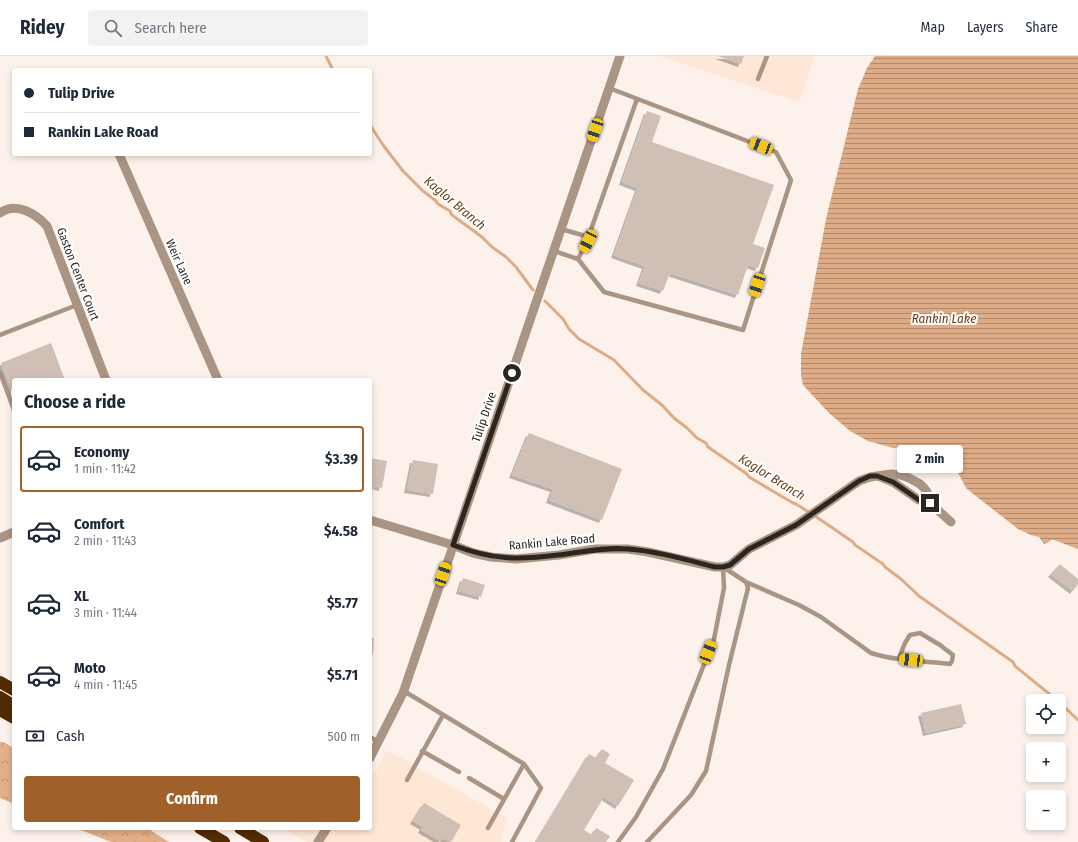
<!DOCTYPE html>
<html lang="en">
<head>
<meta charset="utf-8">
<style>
	:root { --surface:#fff; --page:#f2f2f3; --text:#1f2937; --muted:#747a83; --line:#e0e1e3; --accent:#a06029 }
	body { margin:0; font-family:"Fira Sans Condensed",sans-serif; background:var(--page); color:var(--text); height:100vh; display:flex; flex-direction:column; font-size:15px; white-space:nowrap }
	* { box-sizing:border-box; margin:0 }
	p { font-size:13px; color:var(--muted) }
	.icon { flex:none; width:22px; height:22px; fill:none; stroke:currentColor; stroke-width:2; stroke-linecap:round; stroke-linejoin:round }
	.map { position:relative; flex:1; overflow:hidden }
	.side { position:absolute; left:12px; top:322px; width:360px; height:452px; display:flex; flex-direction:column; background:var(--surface); border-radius:4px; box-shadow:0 2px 6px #0003 }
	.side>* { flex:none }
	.banner { position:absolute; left:12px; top:12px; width:360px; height:88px; border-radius:4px; box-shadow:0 2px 6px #0003; display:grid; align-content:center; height:88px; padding:0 12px; background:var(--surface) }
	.fabs { position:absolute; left:1026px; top:638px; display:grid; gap:8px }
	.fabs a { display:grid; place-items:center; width:40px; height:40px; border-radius:4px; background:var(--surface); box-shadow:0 2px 6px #0003; font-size:20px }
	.end { position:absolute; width:18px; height:18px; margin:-9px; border:5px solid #2c2621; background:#fff; box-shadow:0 0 0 2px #fff }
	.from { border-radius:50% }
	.bubble { position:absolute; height:28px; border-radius:4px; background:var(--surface); box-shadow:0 2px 6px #0003; font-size:13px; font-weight:700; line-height:28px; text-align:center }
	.car { position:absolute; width:12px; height:24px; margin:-12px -6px; border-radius:5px; box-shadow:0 0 3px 1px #0007; background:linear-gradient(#f5c518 24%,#345 0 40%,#f5c518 0 76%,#345 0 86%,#f5c518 0) }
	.banner b { display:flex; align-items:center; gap:14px; height:38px; font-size:15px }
	.banner b+b { border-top:1px solid var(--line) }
	.banner i { width:10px; height:10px; background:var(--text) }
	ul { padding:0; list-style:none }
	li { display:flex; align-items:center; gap:12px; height:66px; margin:0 8px 6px; padding:0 4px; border:2px solid transparent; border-radius:4px }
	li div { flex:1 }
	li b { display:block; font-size:15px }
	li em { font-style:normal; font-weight:700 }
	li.current { border-color:var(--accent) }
	li>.icon { width:36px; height:36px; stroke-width:1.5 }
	h2 { padding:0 12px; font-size:18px; line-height:48px }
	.pay { display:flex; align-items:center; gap:10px; height:44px; padding:0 12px; font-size:15px }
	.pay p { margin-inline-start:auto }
	.cta { display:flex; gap:8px; margin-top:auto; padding:8px 12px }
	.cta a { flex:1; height:46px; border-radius:4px; background:var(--accent); color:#fff; font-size:16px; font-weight:700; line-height:46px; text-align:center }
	header { display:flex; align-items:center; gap:24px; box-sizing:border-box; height:56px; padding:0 20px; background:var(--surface); border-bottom:1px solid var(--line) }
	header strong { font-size:19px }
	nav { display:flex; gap:22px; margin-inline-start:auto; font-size:14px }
	.search { width:280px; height:36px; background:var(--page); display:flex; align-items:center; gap:10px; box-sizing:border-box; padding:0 14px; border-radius:4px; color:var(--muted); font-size:15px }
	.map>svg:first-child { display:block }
	.built { fill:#ffe7d6 }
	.forest { fill:url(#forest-crowns) }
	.water { fill:url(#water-rules) }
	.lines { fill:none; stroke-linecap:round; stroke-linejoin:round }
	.stream { stroke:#ddab85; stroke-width:3 }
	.building { fill:#d0bfb4; filter:url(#shadow) }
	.lane { stroke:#aa9484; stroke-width:4.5 }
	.street { stroke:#aa9484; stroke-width:9 }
	.highway { stroke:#532b02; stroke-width:12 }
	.route { stroke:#2c2621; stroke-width:5 }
	.labels { text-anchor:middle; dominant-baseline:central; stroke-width:4; stroke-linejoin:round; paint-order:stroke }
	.street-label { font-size:12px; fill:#2c2621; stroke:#fff }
	.water-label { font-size:13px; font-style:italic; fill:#6c3d11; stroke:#fff }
</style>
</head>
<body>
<header>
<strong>Ridey</strong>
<div class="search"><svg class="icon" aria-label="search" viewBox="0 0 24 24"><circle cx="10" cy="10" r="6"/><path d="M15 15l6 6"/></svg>Search here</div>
<nav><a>Map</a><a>Layers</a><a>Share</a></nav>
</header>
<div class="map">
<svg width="1078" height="786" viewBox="0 0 1078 786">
	<defs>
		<pattern id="forest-crowns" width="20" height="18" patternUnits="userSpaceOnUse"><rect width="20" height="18" fill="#e2af89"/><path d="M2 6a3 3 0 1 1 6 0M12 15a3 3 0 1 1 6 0" fill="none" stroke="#c29676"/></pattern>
		<pattern id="water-rules" width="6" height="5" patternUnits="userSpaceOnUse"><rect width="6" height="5" fill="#ddab85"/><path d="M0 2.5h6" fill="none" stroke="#b38b6c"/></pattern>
		<filter id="shadow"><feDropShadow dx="-3" dy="3" stdDeviation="0" flood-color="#0004"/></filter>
	</defs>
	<rect width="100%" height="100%" fill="#fcf2eb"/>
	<path class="built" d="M659,0H815L799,46Z
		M387,694L507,762L501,786H306L283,772H370V725Z"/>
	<path class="forest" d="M0,686H3L14,692V748L0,742Z
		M76,772H147L169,786H111Z"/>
	<path class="water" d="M875,0H1078V493L1054,484H1051L1047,487L1044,488L1039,481L1031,479L1018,473L972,437L966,432L954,409L947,402L930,399L917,393L893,392L868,385L850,375L829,357L803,329L801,319V298L826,163L858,33L867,12Z"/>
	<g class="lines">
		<path class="stream" d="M326,0L333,14
			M370,69L383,89L403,115L423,135L436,145L438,148L450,155L452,159L482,181L492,191L506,201L516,211L533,234
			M545,245L563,263L569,273L579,283L614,304L643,334L662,349L674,362L687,372L697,382L706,387L708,391L747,418L749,421L793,447L796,448C816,460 834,473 853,486L855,489L883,508L885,511L901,523L919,540L1013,606L1015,610L1058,645
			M1059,646L1078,664"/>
	</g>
	<path class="building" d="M718,0H744L741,8Z
		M647,55L661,60L652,86L774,129L753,188L765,192L758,212L748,209L738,239L670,217L663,235L639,227L645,210L614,199L638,132L622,126Z
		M51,287L65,324H14V339L1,307Z
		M529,377L622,413L602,464L549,444L553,433L512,419Z
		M370,402L387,405L382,432L374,430L373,434H370Z
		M413,404L438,408L433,438L407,434Z
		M1060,508L1078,523V528L1073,535L1051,518Z
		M463,522L485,529L481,541L459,535Z
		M370,582H374L373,599H370Z
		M961,648L966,668L926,677L921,657Z
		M602,693L610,698L605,707L634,724L618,750L604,741L584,774L592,779L596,772L610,780L606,786H536L589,698L596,702Z
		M424,747L461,769L451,786L442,782L440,785L421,774L423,771L413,765Z"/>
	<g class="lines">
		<path class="lane" d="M758,23L767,0
			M561,173L589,181
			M554,195L578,203L604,236L743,274L791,124L776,96L609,32
			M578,203L587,185L637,43
			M0,279L77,249
			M0,316L14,354
			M746,526L799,549L821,561L871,597C896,605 924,605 950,608L952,605L953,599L940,589L920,577L910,579L905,587L899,602
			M404,635L524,708L488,772
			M370,681L379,686
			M422,695L459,716
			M469,722L504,743
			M407,724L443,659
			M512,786L541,732L524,708
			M618,786L636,761L663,713L714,583L724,532L723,511
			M647,786L691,739L706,715L729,609L748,532L746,526L723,511"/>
		<path class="street" d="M119,98L218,324
			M0,157C16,145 36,158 47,170L106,324
			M878,420L893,426L919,444L930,447L951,466
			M370,464L453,489L473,497L491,501L516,503L559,499L595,493H628L648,496L715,511H723L730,509L749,493L796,469L859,425L870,421L891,418L901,419L909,422L920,428L924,432L927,436L930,447
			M0,482L14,476
			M370,702L403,637L620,0
			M318,786L327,772"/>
		<path class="highway" d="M0,626L14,634
			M0,641L14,650
			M0,654L14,662
			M200,772L224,786
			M240,772L263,786"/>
	</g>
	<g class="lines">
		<path class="route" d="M512,317L453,489C492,504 518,504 558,499C582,496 605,491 628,493C657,495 687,504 715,511H723L730,509L749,493L796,469L859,425L870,420H877L893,426L919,444L930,447"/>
	</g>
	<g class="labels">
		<g class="street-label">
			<text transform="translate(179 206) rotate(66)">Weir Lane</text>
			<text transform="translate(78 218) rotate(69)">Gaston Center Court</text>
			<text transform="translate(484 361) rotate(-71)">Tulip Drive</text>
			<text transform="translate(552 486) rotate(-5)">Rankin Lake Road</text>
		</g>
		<g class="water-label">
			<text transform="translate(455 147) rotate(40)">Kaglor Branch</text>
			<text x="944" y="262">Rankin Lake</text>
			<text transform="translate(772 421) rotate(32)">Kaglor Branch</text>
		</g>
	</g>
</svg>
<div class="fabs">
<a><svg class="icon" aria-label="locate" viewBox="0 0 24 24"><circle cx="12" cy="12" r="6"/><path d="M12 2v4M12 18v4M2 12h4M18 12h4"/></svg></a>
<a>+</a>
<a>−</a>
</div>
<i class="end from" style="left:512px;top:317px"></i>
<i class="end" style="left:930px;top:447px"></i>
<div class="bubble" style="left:897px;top:389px;width:66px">2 min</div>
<i class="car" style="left:595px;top:74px;rotate:199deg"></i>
<i class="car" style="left:761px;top:90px;rotate:291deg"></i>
<i class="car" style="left:588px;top:185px;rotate:207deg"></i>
<i class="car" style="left:757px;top:229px;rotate:198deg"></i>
<i class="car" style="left:443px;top:518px;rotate:19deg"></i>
<i class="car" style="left:708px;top:596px;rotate:21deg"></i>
<i class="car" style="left:911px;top:604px;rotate:276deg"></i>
<div class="banner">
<b><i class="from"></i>Tulip Drive</b>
<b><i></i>Rankin Lake Road</b>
</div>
<section class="side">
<h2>Choose a ride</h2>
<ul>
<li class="current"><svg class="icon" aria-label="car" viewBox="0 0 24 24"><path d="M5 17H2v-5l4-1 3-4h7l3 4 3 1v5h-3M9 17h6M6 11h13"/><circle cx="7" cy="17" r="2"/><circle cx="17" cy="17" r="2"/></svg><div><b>Economy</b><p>1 min · 11:42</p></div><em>$3.39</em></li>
<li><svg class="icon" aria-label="car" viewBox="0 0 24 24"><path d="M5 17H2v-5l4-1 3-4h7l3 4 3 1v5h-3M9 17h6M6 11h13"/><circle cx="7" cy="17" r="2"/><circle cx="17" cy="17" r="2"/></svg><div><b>Comfort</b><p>2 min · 11:43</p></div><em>$4.58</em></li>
<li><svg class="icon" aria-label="car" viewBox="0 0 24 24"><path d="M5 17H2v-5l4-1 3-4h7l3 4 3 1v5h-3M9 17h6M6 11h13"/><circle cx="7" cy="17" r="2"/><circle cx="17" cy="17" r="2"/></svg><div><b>XL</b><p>3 min · 11:44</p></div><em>$5.77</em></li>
<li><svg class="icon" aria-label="car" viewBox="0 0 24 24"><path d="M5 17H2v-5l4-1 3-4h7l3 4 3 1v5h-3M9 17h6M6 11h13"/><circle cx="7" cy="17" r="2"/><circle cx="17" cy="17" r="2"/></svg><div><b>Moto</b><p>4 min · 11:45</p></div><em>$5.71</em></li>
</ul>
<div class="pay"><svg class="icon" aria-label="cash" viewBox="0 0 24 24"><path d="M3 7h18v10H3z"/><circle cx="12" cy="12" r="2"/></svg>Cash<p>500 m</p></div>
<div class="cta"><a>Confirm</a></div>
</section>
</div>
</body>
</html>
